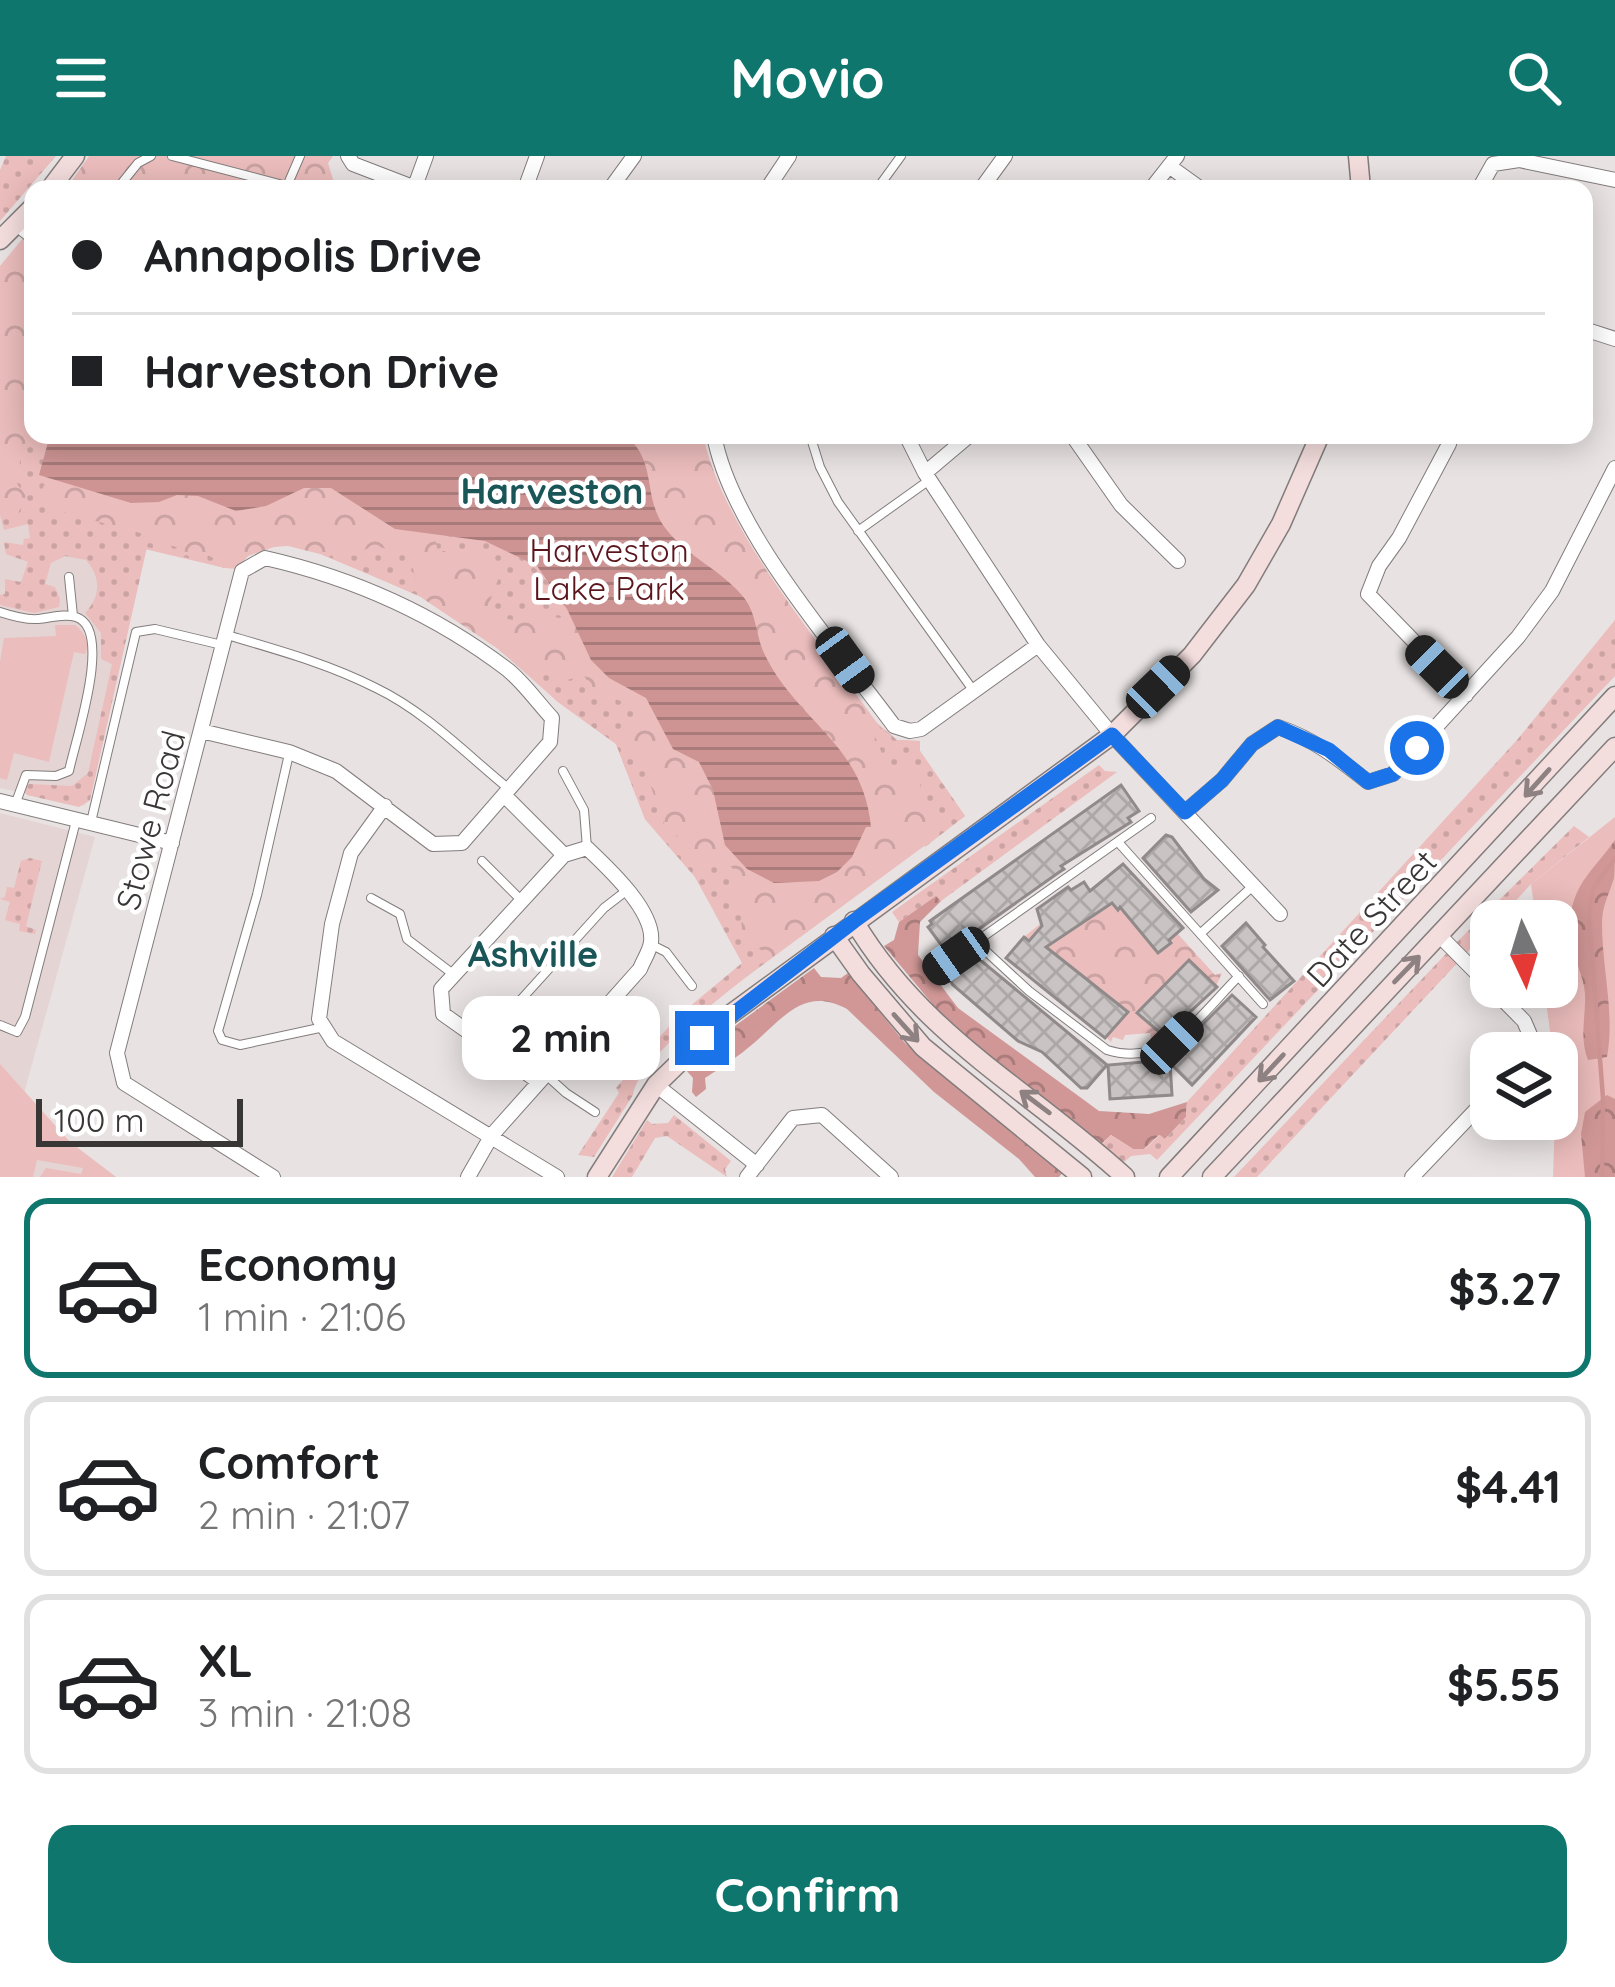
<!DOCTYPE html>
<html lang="en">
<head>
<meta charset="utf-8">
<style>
	:root { --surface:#fff; --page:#f6f6f6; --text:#202124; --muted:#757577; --line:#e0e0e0; --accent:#0f766e }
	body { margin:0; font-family:Quicksand,sans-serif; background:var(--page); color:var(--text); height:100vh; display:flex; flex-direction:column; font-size:45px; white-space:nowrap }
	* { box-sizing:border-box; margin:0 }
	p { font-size:39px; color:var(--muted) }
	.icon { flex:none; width:66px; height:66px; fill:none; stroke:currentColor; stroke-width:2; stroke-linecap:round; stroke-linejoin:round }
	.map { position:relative; height:1021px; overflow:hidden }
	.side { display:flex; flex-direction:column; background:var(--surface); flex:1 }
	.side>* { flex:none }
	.banner { position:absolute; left:24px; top:24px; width:1569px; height:264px; border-radius:24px; box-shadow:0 6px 30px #0003; display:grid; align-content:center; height:264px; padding:0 48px; background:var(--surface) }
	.needle { width:78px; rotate:176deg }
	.tools { position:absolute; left:1470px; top:744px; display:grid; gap:24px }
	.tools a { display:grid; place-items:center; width:108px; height:108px; border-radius:24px; background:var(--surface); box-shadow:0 6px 30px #0003; font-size:60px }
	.scale { position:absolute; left:36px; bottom:30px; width:207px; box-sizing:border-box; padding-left:12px; border:6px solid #393636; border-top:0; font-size:33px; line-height:42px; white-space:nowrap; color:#393636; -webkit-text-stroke:9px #fff; paint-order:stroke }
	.end { position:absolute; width:54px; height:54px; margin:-27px; border:15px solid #1a73e8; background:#fff; box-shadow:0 0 0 6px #fff }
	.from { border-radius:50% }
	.bubble { position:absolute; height:84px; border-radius:24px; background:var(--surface); box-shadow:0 6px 30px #0003; font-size:39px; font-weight:700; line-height:84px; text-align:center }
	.car { position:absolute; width:36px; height:72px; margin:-36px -18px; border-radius:15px; box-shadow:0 0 9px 3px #0007; background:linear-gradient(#222 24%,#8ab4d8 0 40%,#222 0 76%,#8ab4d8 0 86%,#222 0) }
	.banner b { display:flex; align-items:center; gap:42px; height:114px; font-size:45px }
	.banner b+b { border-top:3px solid var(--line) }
	.banner i { width:30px; height:30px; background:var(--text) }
	ul { padding:21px 0 0; list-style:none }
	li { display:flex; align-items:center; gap:36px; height:180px; margin:0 24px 18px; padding:0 24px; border:6px solid var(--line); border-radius:24px }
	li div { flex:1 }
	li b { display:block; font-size:45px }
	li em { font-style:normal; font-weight:700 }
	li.active { border-color:var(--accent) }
	li>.icon { width:108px; height:108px; stroke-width:1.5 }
	.button { display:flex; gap:24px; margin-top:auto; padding:24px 48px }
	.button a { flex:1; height:138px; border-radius:24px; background:var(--accent); color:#fff; font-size:48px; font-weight:700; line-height:138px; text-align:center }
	header { display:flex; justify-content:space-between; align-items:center; height:156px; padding:0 48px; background:var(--accent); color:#fff; font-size:54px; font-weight:700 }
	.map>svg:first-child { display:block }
	.built { fill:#e4d5d4 }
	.grass { fill:#ebbdbc }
	.forest { fill:url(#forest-crowns) }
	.park { fill:url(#park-crowns) }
	.garden { fill:url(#garden-dots) }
	.water { fill:url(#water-rules) }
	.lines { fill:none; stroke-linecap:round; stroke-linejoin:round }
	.stream { stroke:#ce9494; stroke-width:4.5 }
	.building { fill:url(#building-cross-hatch); stroke:#908a8a; stroke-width:3 }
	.lane-casing { stroke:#827d7c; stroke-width:10 }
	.street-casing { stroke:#827d7c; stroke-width:16 }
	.secondary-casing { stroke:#827d7c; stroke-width:21 }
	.lane { stroke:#fff; stroke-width:8 }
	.street { stroke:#fff; stroke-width:14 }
	.secondary { stroke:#f4dddd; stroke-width:18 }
	.oneway { stroke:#8d8181 }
	.route { stroke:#1a73e8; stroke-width:15 }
	.labels { text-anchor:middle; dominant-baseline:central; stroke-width:9; stroke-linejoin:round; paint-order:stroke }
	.park-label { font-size:33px; fill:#5b161d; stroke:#fff }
	.street-label { font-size:33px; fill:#393636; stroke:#fff }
	.neighbourhood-label { font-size:36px; font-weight:bold; fill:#1a5658; stroke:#fff }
</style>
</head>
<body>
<header><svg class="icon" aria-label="menu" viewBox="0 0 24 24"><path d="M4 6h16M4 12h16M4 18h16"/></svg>Movio<svg class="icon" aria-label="search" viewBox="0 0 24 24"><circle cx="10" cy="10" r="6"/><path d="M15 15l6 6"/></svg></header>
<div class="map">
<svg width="1615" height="1021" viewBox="0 0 1615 1021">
	<defs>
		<pattern id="forest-crowns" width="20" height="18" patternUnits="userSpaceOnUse" patternTransform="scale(3)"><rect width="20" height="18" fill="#d09796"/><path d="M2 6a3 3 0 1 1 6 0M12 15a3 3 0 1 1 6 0" fill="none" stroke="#aa7c7b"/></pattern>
		<pattern id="park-crowns" width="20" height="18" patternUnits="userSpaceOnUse" patternTransform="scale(3)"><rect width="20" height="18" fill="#ebbdbc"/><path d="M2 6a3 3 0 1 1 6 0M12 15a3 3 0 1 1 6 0" fill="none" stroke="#caa3a2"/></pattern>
		<pattern id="garden-dots" width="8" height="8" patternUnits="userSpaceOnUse" patternTransform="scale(3)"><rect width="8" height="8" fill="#ebbdbc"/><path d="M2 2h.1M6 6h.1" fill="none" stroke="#caa3a2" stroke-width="1.8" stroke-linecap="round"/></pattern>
		<pattern id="water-rules" width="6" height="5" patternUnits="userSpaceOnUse" patternTransform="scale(3)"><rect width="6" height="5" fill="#ce9494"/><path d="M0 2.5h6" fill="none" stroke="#a87a7a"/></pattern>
		<pattern id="building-cross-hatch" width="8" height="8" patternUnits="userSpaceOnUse" patternTransform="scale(3)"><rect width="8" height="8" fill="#c9c3c3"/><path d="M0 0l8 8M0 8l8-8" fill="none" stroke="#ada8a8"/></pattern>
	</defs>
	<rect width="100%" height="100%" fill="#e8e2e2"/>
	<path class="built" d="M0,359L146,394L90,644L83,650L0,632Z
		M0,657L95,681L24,937L70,986L116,1021H0Z"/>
	<path class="grass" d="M55,469H75C84,476 91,487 85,498L74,496L49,606L14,597L7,624L0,622V506L4,482L56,480Z
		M1615,661V1021H1553L1557,897H1553L1544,831H1557V765H1536L1531,728Z
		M0,908L70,986L116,1021H40L46,1012L81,1018L83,1012L37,1004L33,1021H0Z"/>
	<path class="forest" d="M1615,684C1615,695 1615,711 1614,722C1609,739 1602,749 1602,768C1602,812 1615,858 1607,901L1588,904C1579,881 1586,861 1585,838C1584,820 1573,802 1571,783C1566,733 1589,720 1615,684Z
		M936,739L941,745L920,766L918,799L958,852L1099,955L1149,958L1187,946L1186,961L1164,984L1159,979L1144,993H1133L1111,979L1101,988L974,887L935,851L884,790L894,784L899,766Z
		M814,812L821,821L841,822L848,817L905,887L1063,1016L1059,1021H1035L1019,1003L934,936L847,853C805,830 784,861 754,887C739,900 722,911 705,922L706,933L696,941L692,936L693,922L686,914L713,886Z
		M1607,939L1615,943V1021H1585L1581,978L1585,956Z"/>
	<path class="park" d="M89,0H333L328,7L336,33H66Z
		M33,70V279H703C723,375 820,486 877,567L897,584L920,585V595L965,660L750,818L695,721L645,663L616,588L558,546L498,493L416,438L320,398L288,390L274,391L248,400L237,413L225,412L0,359V110Z
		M1097,728L1157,791V797L1177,777L1215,819L1222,817L1216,830L1189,804L1182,810L1140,859L1164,880L1160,885L1152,886L1150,877L1125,879L1123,884L1113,881L1111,886L1104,879L1115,873L1128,855L1105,836L1103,839L1079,824L1060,846L1050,838L1032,783L1024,781L1040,768L1053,786L1079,771L1089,734Z"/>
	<path class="garden" d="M6,0H56L0,65V14Z
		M31,264L33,279H50L39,319L48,322L39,339L66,357L166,384L168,389L181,392L187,398L201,396L228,409L225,412L147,391L90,644L79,651L27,639L24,635L29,628L72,630L88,617L112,508L101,503V477L85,457C100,442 102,422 86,404L65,400L51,407L45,428L55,431L60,443L59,451L34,457L0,449V439L5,438V423L21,426L28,406L6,398L4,386L23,389L24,383L30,382L28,368L4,374L0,359L17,360L26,340L15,325Z
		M435,377C499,382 541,401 570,461L558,462L534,451L514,464L494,461L489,448L503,410L486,396L442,395L437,392Z
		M372,389L409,399L421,441L329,401L335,395L356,400Z
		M1615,464V520L1157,1004L1150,998L1131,1000L1123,1007L1101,989L1111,979L1133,993H1145L1160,979L1165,983L1186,961L1187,946L1517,584Z
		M533,514H542L558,526L584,520L594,535L631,549L634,560L622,573L625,585L642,605L666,673L683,684L699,710L732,711L734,719L727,738L742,760L741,782L773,801C742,824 637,902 633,939L594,1001L578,999L619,937L616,932L677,861L742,807L695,721L645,663L616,588L558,546L529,518Z
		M867,561L897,584L920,585V595L965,660L925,691L922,685L940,665L924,648L918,618L906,612L890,617Z
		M1099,609L1105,615L1117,616L941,745L936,740L899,766L892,756Z
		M1574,670L1589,681L1531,728L1497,765H1491V771L1257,1021H1234L1460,783Z
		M30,702L42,705L26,770L36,774L35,778L19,775L20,768L5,764L10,746L0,743L5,741L7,731L14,732L21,705Z
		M674,959L731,1005L725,1013L727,1021L667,980L655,982L632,1021H612L647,964L652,968L668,967Z"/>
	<path class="water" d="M50,279H625C657,304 643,339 663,369C684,400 722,413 745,443C756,458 756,478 763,495C795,565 863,586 871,671H866L852,701L837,716L819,725L774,727L747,713L725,689L713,634L699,606L673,593L646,542L609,522L591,504L567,453L537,410L485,385L395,373L331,332H304L266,350L236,355L198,340L177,339L159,346L131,347L39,319Z"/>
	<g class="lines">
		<path class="stream" d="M1602,1021L1603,942L1589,759L1593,733L1615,702"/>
	</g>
	<path class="building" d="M1121,629L1139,655L1128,662L1131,666L1061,710L1064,713L1058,717L948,795L942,790L928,771L932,768L930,765Z
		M1166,679L1172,681L1204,723L1218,734L1191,756L1143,702Z
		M1123,708L1183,772L1169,784L1171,787L1158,797L1120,751L1118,754L1112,747L1046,791L1128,856L1105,882L1006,802L1024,781L1029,785L1042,770L1037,753L1068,731L1071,734L1084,726L1090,735Z
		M1246,767L1265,789L1263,791L1294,825L1270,844L1222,790Z
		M973,798L1107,909L1087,932H1081L1042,896L1018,885L953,829L949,823Z
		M1189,804L1217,831L1164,880L1137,857Z
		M1232,839L1256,861L1192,929L1170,907L1172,939L1110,943L1108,909L1167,904Z"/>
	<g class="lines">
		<g class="lane-casing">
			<path id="lane" d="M172,0L287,30L300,0
				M117,33L138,7L151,0
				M877,33L901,0
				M16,71L33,85
				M810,279L820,311L838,346L973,534
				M858,375L928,325
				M69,421L73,460
				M0,456C12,460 25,464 38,463C51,462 63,457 76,461C114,473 75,585 69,615L56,620L26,619L15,649
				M227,479C278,494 329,508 376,532C426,556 466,598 509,633
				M289,598L257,739L218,875L222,884L240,889L324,871
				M563,615L584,654L587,692
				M91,666L136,476L155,473L222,489
				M1118,686L1263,848
				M482,705L522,745
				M371,742L400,758L407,783L453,818
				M1201,777L1253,730
				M976,786L1029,835L1107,894C1167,913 1201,858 1239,820
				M652,789L666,796L692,830
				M936,814L1151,662
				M0,869L17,876L25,861L76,665
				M584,874L617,906
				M487,887L498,869L604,752L626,735
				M545,918L566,937L595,956"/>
		</g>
		<g class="street-casing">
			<path id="street" d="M348,0L353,8L418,33
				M1169,10L1201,33
				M414,33L426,0
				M525,33L537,0
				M610,33L634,0
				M767,33L789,0
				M981,33L1005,0
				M1151,33L1177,0
				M1479,33L1493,8L1519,4L1615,24
				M1584,173L1615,183
				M714,279C731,374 836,491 894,570L910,575L921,573L1038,489
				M906,279L925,317L1038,489L1112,579L1280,758
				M1072,279L1121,349L1178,405
				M1449,288L1399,382L1379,410L1368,438L1466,539
				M925,317L970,279
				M201,575L289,596L336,615L433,688L462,687L550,586L552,562C538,547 524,527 508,514C436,459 353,422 265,402L242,415L117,897L124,927L273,1021
				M504,639L564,699
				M0,645L172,687
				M385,650L351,697L332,768L319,863L333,885L557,1021
				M1185,656L1222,624L1252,588L1278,571C1314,583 1339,603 1368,626L1393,618L1518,481L1552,435L1615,312
				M1439,779L1524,865L1530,879L1528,897
				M656,929L757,1009
				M468,1021L492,979L640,813C643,805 650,795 651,786C655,755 608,712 587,692L564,699L441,833L443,858L539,926
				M747,1021L793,962L822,959L891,1021
				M1412,1021L1491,938"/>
		</g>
		<g class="secondary-casing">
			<path id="secondary" d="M1358,0L1361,33
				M50,33L75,0
				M0,84L33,51
				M854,765C923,881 1029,933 1125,1021
				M834,780L861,818L923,891L1082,1021
				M597,1021L656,929L724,863L1112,579L1192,499L1246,429L1281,368L1320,279
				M1169,1021L1615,540
				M1212,1021L1615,591"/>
		</g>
		<use href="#lane" class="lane"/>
		<use href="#street" class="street"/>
		<use href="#secondary" class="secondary"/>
	</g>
	<defs><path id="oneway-shaft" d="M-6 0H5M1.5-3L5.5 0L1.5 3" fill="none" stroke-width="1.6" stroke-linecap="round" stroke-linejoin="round" transform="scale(3)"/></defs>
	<g class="oneway">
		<use href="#oneway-shaft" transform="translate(1537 627) rotate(132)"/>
		<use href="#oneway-shaft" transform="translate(1407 813) rotate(-46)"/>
		<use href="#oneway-shaft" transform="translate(906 872) rotate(48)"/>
		<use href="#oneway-shaft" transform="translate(1271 912) rotate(133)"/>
		<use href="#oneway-shaft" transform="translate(1035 946) rotate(-143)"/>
	</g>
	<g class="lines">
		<path class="route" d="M702,882L854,765L1112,579L1185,656L1222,624L1252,588L1278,571L1329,594L1368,626L1393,618L1417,592"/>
	</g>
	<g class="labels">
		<g class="park-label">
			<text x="609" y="393">Harveston<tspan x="609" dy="38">Lake Park</tspan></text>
		</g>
		<g class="street-label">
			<text transform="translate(150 664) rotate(-75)">Stowe Road</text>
			<text transform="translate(1371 762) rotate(-47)">Date Street</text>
		</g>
		<g class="neighbourhood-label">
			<text x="552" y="334">Harveston</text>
			<text x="533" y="797">Ashville</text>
		</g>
	</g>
</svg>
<div class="tools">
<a><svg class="needle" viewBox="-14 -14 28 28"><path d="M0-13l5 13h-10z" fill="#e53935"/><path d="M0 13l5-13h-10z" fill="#757577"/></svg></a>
<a><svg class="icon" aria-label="layers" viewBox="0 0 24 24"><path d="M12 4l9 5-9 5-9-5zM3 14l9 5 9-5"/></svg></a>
</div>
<div class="scale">100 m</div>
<i class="end from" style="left:1417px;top:592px"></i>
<i class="end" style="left:702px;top:882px"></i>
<div class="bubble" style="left:462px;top:840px;width:198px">2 min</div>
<i class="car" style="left:845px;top:504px;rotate:144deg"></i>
<i class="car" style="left:1437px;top:511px;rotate:315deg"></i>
<i class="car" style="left:1158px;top:531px;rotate:46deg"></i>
<i class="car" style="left:956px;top:800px;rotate:235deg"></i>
<i class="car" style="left:1172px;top:887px;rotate:45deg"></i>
<div class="banner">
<b><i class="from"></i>Annapolis Drive</b>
<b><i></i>Harveston Drive</b>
</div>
</div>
<section class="side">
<ul>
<li class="active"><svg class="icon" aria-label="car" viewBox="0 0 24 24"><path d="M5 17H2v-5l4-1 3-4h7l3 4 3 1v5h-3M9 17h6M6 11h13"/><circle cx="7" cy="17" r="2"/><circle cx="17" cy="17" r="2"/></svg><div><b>Economy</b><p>1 min · 21:06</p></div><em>$3.27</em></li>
<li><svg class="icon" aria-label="car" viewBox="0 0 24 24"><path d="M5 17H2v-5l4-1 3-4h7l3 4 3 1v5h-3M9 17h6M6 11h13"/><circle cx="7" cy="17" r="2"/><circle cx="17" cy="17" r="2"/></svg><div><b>Comfort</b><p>2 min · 21:07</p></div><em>$4.41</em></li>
<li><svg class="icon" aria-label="car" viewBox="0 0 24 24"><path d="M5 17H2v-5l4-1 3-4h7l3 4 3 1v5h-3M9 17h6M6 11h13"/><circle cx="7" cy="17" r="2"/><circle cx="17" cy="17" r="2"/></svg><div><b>XL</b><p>3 min · 21:08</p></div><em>$5.55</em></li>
</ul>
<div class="button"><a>Confirm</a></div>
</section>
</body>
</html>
